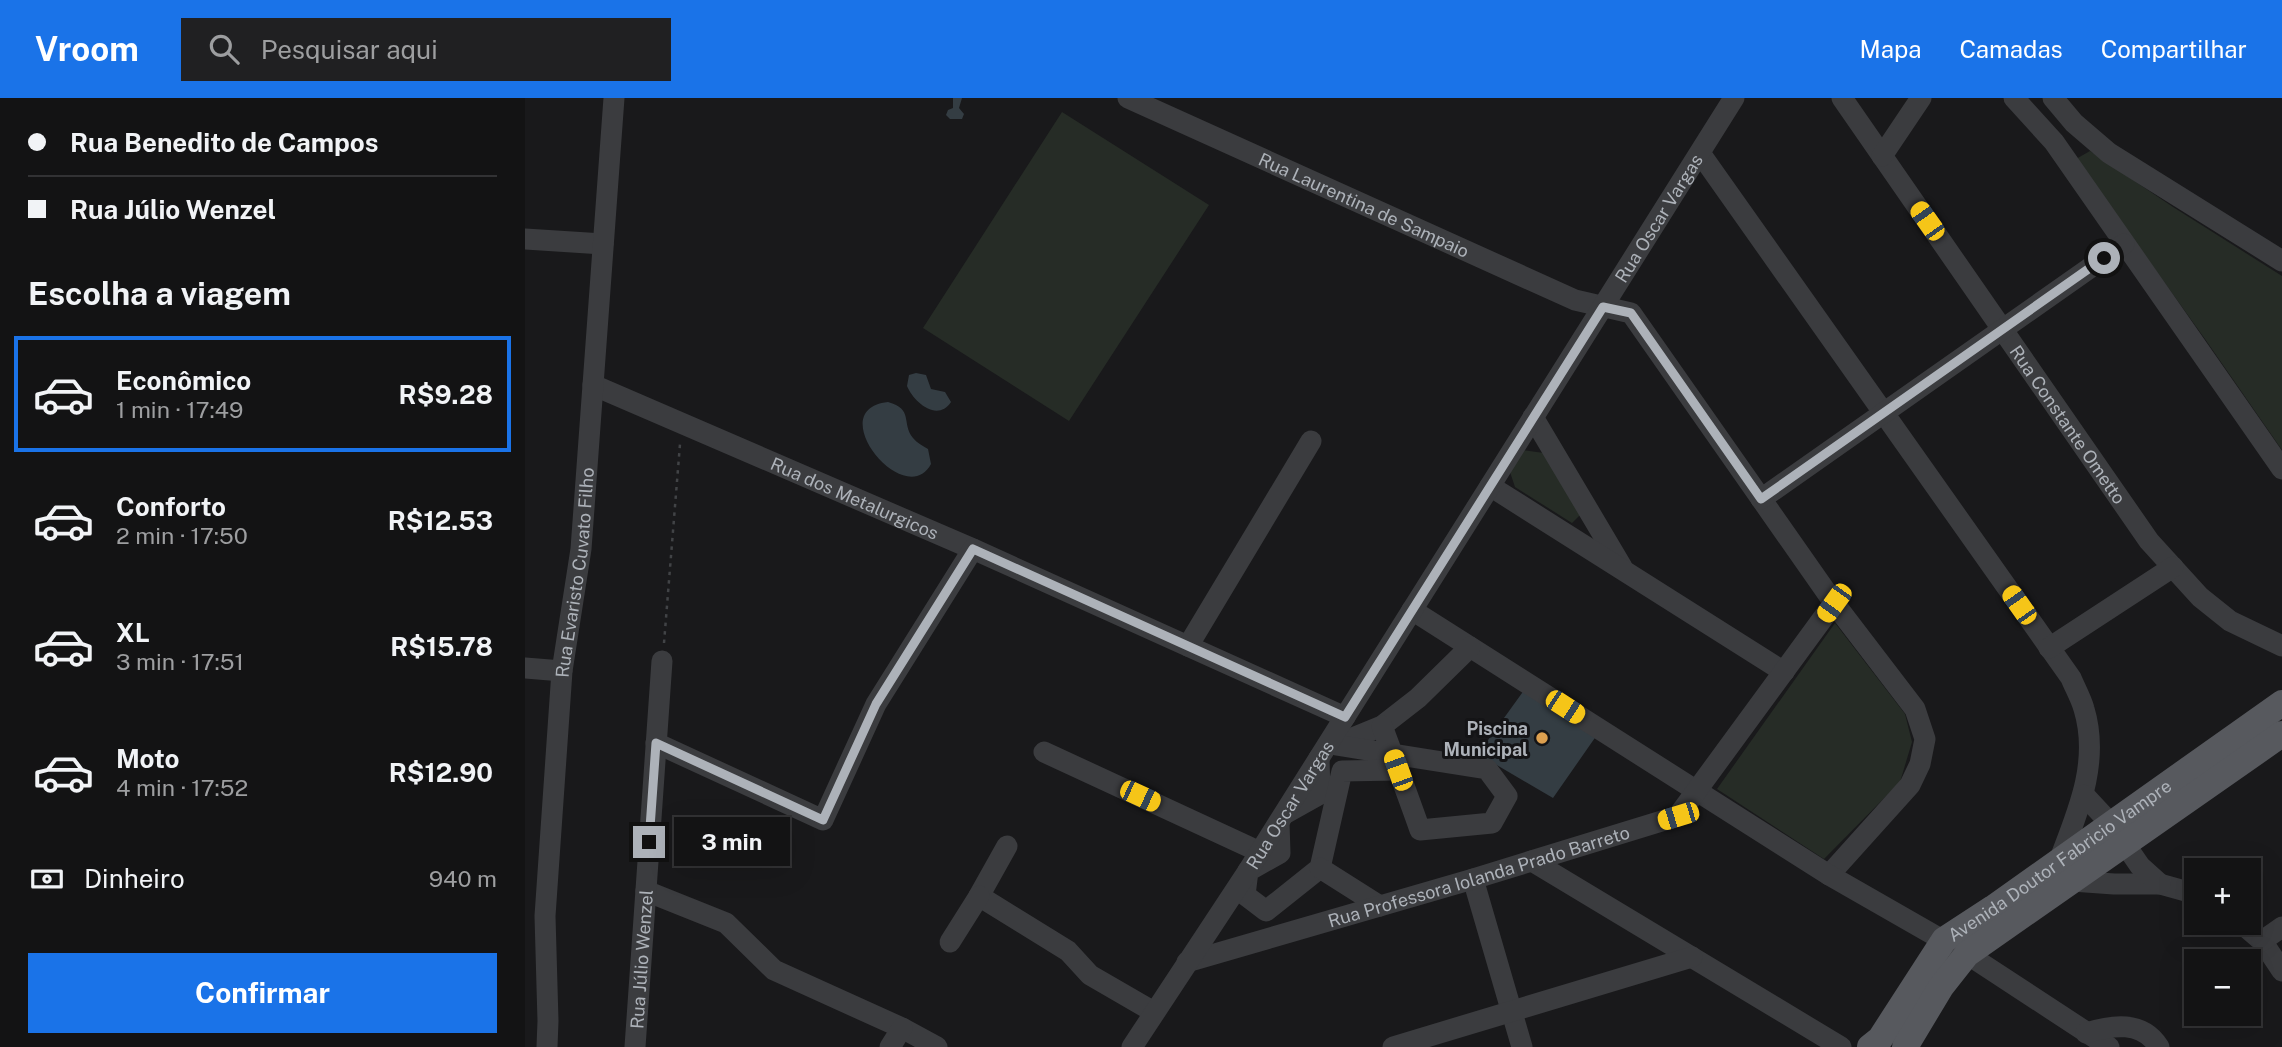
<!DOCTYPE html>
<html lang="pt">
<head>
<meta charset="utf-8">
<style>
	:root { --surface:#131314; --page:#202022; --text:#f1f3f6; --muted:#9d9ea0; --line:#323234; --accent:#1a73e8 }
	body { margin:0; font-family:"Public Sans",sans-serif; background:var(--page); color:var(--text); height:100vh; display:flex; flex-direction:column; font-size:26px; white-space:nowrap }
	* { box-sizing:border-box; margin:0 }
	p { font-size:23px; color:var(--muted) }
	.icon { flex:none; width:38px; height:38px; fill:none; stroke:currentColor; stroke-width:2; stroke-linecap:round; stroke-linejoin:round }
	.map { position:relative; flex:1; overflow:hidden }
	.drawer { display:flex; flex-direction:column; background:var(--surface); width:525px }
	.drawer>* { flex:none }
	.guide { display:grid; align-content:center; height:154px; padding:0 28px; background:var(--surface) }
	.fabs { position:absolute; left:1659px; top:760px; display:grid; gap:14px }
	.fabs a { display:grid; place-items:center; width:77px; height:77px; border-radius:0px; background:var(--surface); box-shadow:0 7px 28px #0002,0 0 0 2px var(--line); font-size:35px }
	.end { position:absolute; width:32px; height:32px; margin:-16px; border:9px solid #adb2b9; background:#111; box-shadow:0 0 0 4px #111 }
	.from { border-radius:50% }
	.bubble { position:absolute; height:49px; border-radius:0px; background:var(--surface); box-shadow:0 7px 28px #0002,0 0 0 2px var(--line); font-size:23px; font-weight:700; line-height:49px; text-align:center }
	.car { position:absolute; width:21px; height:42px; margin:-21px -10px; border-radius:9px; box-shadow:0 0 5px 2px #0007; background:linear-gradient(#f5c518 24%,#345 0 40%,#f5c518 0 76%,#345 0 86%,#f5c518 0) }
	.guide b { display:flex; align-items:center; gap:24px; height:66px; font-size:26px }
	.guide b+b { border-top:2px solid var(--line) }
	.guide i { width:18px; height:18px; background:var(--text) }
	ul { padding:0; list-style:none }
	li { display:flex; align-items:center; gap:21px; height:116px; margin:0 14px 10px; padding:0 14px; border:4px solid transparent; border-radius:0px }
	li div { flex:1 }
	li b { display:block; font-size:26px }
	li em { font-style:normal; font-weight:700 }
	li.selected { border-color:var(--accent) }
	li>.icon { width:63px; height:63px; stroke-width:1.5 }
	h2 { padding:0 28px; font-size:32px; line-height:84px }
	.pay { display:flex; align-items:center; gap:18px; height:77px; padding:0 28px; font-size:26px }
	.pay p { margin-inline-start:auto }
	.cta { display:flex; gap:14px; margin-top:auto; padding:14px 28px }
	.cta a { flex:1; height:80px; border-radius:0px; background:var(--accent); color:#fff; font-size:28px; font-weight:700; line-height:80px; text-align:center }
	header { display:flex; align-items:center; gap:42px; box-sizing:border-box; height:98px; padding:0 35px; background:var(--accent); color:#fff }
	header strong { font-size:33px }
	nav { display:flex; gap:38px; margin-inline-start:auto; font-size:24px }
	.search { width:490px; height:63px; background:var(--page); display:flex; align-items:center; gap:18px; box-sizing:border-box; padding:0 24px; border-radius:0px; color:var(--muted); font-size:26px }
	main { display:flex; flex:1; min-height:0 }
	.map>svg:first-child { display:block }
	.green { fill:#262c26 }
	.water { fill:#343d43 }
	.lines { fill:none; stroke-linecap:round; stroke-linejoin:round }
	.path { stroke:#414346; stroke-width:2.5; stroke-dasharray:3.5 5; stroke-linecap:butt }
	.minor { stroke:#3b3c3f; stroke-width:21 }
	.major { stroke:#57595e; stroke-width:26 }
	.route { stroke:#adb2b9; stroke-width:9 }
	.poi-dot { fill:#dda04f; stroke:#141416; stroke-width:2.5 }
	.labels { text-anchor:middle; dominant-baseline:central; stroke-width:6; stroke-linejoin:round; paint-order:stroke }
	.street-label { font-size:18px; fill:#adb2b9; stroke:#141416 }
	.poi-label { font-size:18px; font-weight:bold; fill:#adb2b9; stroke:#141416; text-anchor:end }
</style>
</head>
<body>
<header>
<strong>Vroom</strong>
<div class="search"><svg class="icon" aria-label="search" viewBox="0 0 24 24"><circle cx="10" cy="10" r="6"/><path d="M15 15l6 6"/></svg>Pesquisar aqui</div>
<nav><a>Mapa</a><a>Camadas</a><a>Compartilhar</a></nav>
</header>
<main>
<section class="drawer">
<div class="guide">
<b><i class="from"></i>Rua Benedito de Campos</b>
<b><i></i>Rua Júlio Wenzel</b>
</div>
<h2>Escolha a viagem</h2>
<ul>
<li class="selected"><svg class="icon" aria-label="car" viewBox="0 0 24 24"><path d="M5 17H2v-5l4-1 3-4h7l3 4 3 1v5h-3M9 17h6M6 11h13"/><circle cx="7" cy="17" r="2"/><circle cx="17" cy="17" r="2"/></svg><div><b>Econômico</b><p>1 min · 17:49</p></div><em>R$9.28</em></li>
<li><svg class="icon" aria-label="car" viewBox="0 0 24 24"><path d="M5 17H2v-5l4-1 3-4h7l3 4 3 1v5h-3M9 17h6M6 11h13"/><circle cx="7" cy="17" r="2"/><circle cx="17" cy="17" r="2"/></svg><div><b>Conforto</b><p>2 min · 17:50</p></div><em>R$12.53</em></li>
<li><svg class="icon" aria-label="car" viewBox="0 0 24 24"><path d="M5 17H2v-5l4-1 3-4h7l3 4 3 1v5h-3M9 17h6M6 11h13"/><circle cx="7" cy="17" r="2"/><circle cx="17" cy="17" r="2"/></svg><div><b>XL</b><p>3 min · 17:51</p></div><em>R$15.78</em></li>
<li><svg class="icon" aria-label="car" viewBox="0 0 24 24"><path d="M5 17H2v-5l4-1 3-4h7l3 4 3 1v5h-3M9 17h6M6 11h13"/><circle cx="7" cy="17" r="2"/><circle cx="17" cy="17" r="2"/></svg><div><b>Moto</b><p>4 min · 17:52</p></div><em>R$12.90</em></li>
</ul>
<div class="pay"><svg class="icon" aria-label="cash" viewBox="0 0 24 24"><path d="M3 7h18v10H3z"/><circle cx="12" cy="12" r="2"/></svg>Dinheiro<p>940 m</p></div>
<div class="cta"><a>Confirmar</a></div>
</section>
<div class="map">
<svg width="1757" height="949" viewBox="0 0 1757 949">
	<rect width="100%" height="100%" fill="#19191b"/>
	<path class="green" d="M537,14L684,107L544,323L398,230Z
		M1565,53L1648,109L1757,178V352L1680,241L1551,61Z
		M998,352L1019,355L1056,416L1047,425L990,389L985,374Z
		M1310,525L1380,616L1387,644L1375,684L1299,761L1192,691Z"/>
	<path class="water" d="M428,0H437L434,10L439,16L437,21H425L421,17L423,12L428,10Z
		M391,275L401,277L406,291L420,294L426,304C412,325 388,303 382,288L384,277Z
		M363,304C389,311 376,325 388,340C392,345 398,348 403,351L406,366C380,414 296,311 363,304Z
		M1002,588L1074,634L1028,700L953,656Z"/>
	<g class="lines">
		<path class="path" d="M139,545L155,346"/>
		<g class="minor">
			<path id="s1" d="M603,0L1050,202L1106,215L1309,505L1390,611L1400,641L1395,666L1385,687L1304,777"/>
			<path id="s2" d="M1317,0L1624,443L1675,499L1705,523L1757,548"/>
			<path d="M1489,0L1529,44L1757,371"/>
			<path d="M1528,0L1549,25L1584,55L1757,163"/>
			<path d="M1175,55L1546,580C1550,590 1556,600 1559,611C1575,664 1553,714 1534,763L1547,783L1589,786H1635L1671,796"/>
			<path d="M1357,58L1396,0"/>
			<path d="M0,141L78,146"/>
			<path id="s3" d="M68,287L448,451L820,619"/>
			<path d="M1008,319L1097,469"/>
			<path d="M965,388L1259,574"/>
			<path d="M1236,401L1599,146"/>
			<path d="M887,512L1304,777L1442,856L1584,949"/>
			<path d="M663,548L786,343"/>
			<path d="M1524,550L1648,469"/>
			<path d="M0,570L37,573"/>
			<path d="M131,645L298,722L351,606L448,451"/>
			<path d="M813,646L857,628L893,600L945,549"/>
			<path d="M811,647L962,671L982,698L967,725L895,732C883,698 870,663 857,628"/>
			<path d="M519,654L735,754"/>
			<path d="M1559,697L1586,726L1615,768L1635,786"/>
			<path d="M761,715L795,696L794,660"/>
			<path d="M754,725L755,755L723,773L720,797L741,813L795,770L817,673L873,672"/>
			<path d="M482,748L454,798L543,853L565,877L629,914"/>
			<path d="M1007,763L1316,949"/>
			<path d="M795,770L855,808"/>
			<path d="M948,781L997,949"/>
			<path d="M121,793L201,825L249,872L377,930L412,949"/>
			<path d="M1715,824L1737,843L1757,873"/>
			<path d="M1737,843L1757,829"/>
			<path d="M425,844L454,798"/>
			<path id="s4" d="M662,864L948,781L1153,718L1309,505"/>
			<path d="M1561,935C1587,927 1617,922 1634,949"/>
			<path id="s5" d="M22,949L23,923L20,818L37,573L56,451L89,0"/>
			<path id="s6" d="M110,949L137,563"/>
			<path d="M365,949L377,930"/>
			<path id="s7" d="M607,949L723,773L1209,0"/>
			<path d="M868,949L1167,859"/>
		</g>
		<g class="major">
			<path id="s8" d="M1345,949L1355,941L1419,842L1468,810L1757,605"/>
			<path d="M1380,949L1416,889L1442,856L1757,636"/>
		</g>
	</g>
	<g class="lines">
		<path class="route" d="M124,744L131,645L298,722L351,606L448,451L820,619L1078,209L1106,215L1236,401L1579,160"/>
	</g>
	<circle class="poi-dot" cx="1017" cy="640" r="7"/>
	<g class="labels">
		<g class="street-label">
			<text stroke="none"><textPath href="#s1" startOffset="259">Rua Laurentina de Sampaio</textPath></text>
			<text stroke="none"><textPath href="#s7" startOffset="982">Rua Oscar Vargas</textPath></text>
			<text stroke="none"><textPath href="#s2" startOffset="397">Rua Constante Ometto</textPath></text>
			<text stroke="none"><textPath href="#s3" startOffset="285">Rua dos Metalurgicos</textPath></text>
			<text stroke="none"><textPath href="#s5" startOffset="476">Rua Evaristo Cuvato Filho</textPath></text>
			<text stroke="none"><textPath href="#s7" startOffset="289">Rua Oscar Vargas</textPath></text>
			<text stroke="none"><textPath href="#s8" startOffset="271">Avenida Doutor Fabricio Vampre</textPath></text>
			<text stroke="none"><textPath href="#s4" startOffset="304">Rua Professora Iolanda Prado Barreto</textPath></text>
			<text stroke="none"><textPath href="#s6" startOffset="88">Rua Júlio Wenzel</textPath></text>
		</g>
		<g class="poi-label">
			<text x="1003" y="630">Piscina<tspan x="1003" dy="21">Municipal</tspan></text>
		</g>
	</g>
</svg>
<div class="fabs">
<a>+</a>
<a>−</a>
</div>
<i class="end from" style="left:1579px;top:160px"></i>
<i class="end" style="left:124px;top:744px"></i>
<div class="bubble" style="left:149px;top:719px;width:116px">3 min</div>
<i class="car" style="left:1402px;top:123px;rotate:325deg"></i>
<i class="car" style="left:1309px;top:505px;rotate:216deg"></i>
<i class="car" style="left:1494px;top:507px;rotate:325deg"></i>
<i class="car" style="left:1040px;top:609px;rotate:123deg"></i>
<i class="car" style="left:873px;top:672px;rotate:340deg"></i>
<i class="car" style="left:615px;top:698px;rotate:115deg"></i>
<i class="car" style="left:1153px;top:718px;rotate:253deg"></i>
</div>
</main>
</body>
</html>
